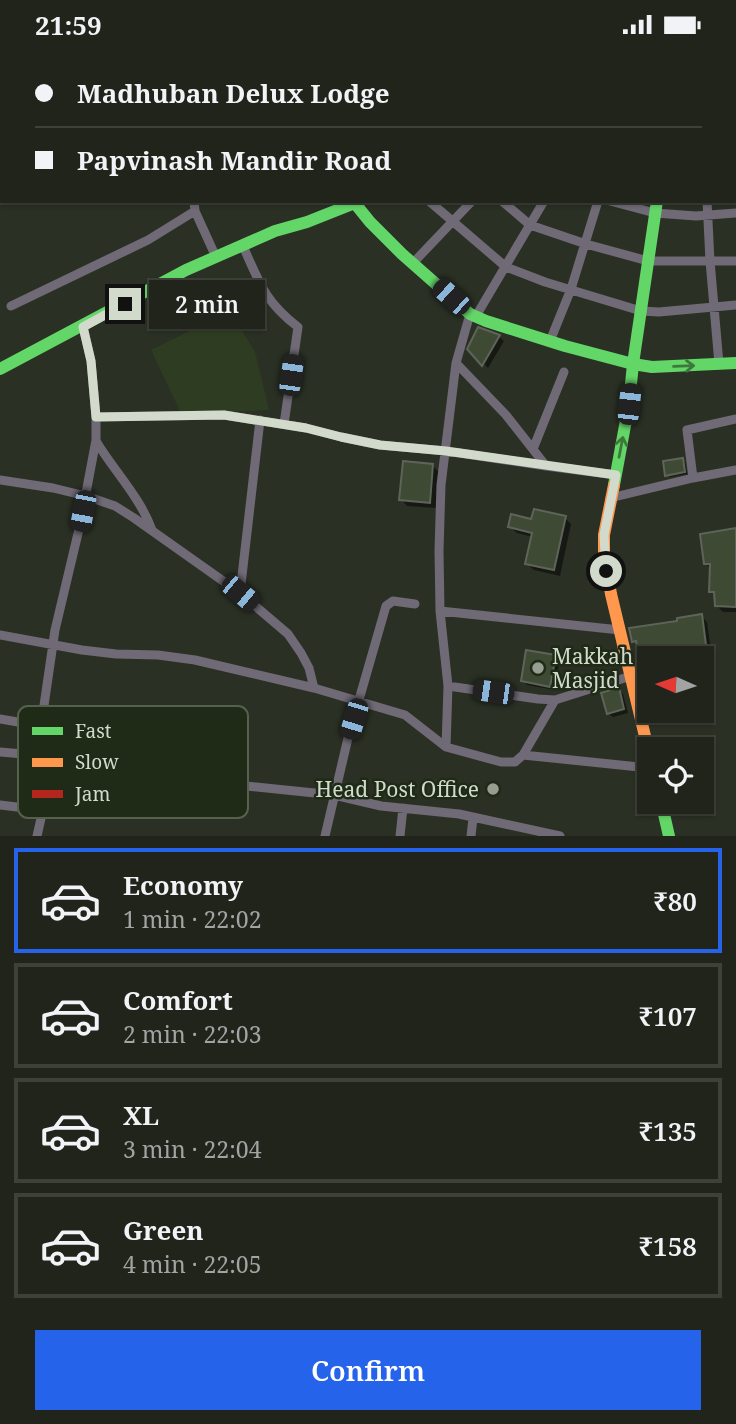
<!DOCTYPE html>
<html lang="en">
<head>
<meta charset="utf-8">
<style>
	:root { --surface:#20241b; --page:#282c24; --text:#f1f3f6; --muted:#a2a4a3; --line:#3d413a; --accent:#2563eb }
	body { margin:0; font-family:"Noto Serif",serif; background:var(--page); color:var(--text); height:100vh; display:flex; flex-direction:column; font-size:26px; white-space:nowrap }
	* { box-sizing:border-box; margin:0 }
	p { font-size:23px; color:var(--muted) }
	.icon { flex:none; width:38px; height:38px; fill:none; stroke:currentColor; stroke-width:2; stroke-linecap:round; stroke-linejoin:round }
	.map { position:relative; height:787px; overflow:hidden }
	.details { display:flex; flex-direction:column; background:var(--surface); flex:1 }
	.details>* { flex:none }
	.top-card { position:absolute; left:0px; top:0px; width:737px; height:154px; box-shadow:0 2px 5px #0004,0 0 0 2px var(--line); display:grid; align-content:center; height:154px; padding:0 35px; background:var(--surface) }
	.needle { width:46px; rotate:273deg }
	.controls { position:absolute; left:637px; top:597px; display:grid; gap:14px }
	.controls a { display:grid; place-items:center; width:77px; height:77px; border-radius:0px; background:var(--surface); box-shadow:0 2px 5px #0004,0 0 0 2px var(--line); font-size:35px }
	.end { position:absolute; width:32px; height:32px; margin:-16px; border:9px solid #d2dacc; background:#111; box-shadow:0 0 0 4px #111 }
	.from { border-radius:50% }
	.bubble { position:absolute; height:49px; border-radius:0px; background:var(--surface); box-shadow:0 2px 5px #0004,0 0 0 2px var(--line); font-size:23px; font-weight:600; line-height:49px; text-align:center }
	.car { position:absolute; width:21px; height:42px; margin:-21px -10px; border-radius:9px; box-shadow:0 0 5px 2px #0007; background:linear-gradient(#222 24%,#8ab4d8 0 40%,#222 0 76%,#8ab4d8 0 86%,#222 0) }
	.top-card b { display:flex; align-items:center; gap:24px; height:66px; font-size:26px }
	.top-card b+b { border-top:2px solid var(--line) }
	.top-card i { width:18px; height:18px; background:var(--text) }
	ul { padding:12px 0 0; list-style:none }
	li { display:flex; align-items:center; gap:21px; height:105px; margin:0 14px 10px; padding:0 21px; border:4px solid var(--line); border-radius:0px }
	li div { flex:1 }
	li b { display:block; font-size:26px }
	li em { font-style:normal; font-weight:600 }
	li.selected { border-color:var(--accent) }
	li>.icon { width:63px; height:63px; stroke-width:1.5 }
	.primary-button { display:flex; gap:14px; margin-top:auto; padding:14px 35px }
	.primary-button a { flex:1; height:80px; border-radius:0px; background:var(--accent); color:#fff; font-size:28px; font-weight:600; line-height:80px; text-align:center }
	.status { display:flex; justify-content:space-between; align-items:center; height:49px; padding:0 35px; background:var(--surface); direction:ltr }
	.status svg { height:19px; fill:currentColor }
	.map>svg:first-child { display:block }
	.built { fill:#2e3d22 }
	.shadow { fill:#0007 }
	.building { fill:#3f4a34; stroke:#5e6459; stroke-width:2 }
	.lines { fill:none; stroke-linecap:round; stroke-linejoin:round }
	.street { stroke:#706976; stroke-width:9 }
	.fast { stroke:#63d668; stroke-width:12 }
	.slow { stroke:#ff974d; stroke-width:12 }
	.jam { stroke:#b3261e; stroke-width:12 }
	.oneway { stroke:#3e783b }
	.route { stroke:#d2dacc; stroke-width:9 }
	.poi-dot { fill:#979e91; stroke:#1f2b16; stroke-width:2.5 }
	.labels { text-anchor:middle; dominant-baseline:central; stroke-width:5; stroke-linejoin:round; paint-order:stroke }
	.poi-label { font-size:21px; fill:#d2dacc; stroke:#1f2b16; text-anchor:start }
	.key { fill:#1f2b16; stroke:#55604d; stroke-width:2 }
	.key-label { font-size:19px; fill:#d2dacc }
</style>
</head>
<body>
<div class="status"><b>21:59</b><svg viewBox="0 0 49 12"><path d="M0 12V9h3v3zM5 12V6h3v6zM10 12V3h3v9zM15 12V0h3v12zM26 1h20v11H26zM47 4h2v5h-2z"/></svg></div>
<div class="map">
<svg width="736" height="787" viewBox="0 0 736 787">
	<rect width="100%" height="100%" fill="#2a3024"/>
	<path class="built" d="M230,262L255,303L269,361L181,364L151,301Z"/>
	<path class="shadow" d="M479,280L499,288L504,292L488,319L469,300Z
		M682,410L685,413L687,425L670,428L667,426Z
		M433,417L439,423L436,459L407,457L401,450Z
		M565,469L571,475L560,527L534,521L527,515L533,488L517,484L510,478L533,472Z
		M736,481V563H723L716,556V547L711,542L712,521L705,514Z
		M701,567L707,573L711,602L681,606L682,609H649V629L647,630L642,624L639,597L634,592Z
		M555,608L559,613L555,641L527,636L523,632Z
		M618,640L623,645L628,664L613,668L608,664Z"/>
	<path class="building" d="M478,278L500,286L482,317L467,300Z
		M683,409L685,423L665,427L663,412Z
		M403,412L433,415L430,454L399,451Z
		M534,460L566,467L554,521L525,515L532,484L508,478L511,465L531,470Z
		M736,479V558L715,557L714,543H709L710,515H704L700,485Z
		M702,565L706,596L676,601L678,609H649V623L640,625L636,608L639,607L636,592L632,593L629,579L677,572V569Z
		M526,601L556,606L550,638L521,632Z
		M619,638L624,660L607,665L601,644Z"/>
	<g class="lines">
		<path class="street" d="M110,0V2
			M191,0V2
			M339,0L340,2
			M388,0L389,2
			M438,0V2
			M494,0L495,2
			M548,0L549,2
			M613,0L615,2
			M714,0V2
			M325,2L332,0
			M478,2L481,0
			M631,2L632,0
			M735,14L736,13
			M0,44H2
			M735,67L736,66
			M735,84L736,88
			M0,86H2
			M735,115H736
			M194,152L195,162L216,208
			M429,152L506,218L545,233L641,262L659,263L736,256
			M502,152L530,176L586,195L648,212H736
			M610,152L655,164L696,167L736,164
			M707,152L710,212L719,315
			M243,197C259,233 265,253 298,278L284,375
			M413,214L472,152
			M11,257L148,191L195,162
			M476,267L544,152
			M550,292L571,240L598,152
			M456,314L506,366L546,417L616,426
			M96,368L224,366L306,379L341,388L380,396L446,402L546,417
			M96,392C114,422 140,448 152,481
			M533,400L564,323
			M693,429L687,381L736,370
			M0,431L53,439L86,447L115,457L134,469L240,544L288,585L301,604L309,619L314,639L405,666L446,698
			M610,449L693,429L736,421
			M240,544L260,371
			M440,562L620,581
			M0,586L82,601L116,605L158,606L195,611L314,639
			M448,637L538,650L555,651L523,706L515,713H501L446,698L448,637L440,562L439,502L441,436L456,314L470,265
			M555,651L631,627
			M0,670L41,677L55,581L80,476L96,391V368L91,312L83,277
			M0,703L80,710L114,715L177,730L334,746L381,757L459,765L560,787
			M523,706L649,719
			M37,707L41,677
			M114,715L121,667L125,661L197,672
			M0,756L42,761
			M37,787L55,708
			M325,787L348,689L386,557L393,552L415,555
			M400,787L403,759
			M471,787L473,769"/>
		<path class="fast" d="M280,0V2
			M679,2L680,0
			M353,152L370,173L402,205L470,265L486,272L565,297L633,315L652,318L736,314
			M0,320L186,221L275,182L307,173L360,152
			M614,436L629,355L633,315L657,152
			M661,752L669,787"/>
		<path class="slow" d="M614,436L604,486V504L611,545L649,704"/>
		<path class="jam" d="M560,2L562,0"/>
	</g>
	<defs><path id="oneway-shaft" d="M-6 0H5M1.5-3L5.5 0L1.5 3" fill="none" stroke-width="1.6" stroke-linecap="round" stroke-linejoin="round" transform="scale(1.75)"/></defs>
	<g class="oneway">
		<use href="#oneway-shaft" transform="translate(684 317) rotate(-2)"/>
		<use href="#oneway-shaft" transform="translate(621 398) rotate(-79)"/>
	</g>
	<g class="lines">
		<path class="route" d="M125,255L83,278L91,312L96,368L224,366L306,379L341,388L380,396L446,402L616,426L604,486L606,522"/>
	</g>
	<g class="poi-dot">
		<circle cx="538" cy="619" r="7"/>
		<circle cx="493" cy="740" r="7"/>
	</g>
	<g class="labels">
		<g class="poi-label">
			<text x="552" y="607">Makkah<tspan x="552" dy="24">Masjid</tspan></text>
			<text x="479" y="740" text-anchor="end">Head Post Office</text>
		</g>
	</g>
	<rect x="18" y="657" width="230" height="112" rx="10" class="key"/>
	<rect x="32" y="678" width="31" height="8" fill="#63d668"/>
	<rect x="32" y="709" width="31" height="9" fill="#ff974d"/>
	<rect x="32" y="741" width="31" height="8" fill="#b3261e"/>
	<g class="key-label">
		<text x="75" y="689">Fast</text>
		<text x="75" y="720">Slow</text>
		<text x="75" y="752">Jam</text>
	</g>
</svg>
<div class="controls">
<a><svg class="needle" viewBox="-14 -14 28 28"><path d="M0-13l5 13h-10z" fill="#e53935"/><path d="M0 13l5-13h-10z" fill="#a2a4a3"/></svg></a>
<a><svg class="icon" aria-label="locate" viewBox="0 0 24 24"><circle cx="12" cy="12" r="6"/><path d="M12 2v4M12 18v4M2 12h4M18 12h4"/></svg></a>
</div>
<i class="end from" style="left:606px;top:522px"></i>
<i class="end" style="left:125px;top:255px"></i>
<div class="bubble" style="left:149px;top:231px;width:116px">2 min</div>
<i class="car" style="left:451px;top:248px;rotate:312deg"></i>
<i class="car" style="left:291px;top:326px;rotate:8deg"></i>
<i class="car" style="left:629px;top:355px;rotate:6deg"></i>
<i class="car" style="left:83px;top:462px;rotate:191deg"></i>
<i class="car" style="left:240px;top:544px;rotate:130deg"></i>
<i class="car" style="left:493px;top:643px;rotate:278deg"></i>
<i class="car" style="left:354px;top:670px;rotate:197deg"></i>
<div class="top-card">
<b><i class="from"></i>Madhuban Delux Lodge</b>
<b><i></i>Papvinash Mandir Road</b>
</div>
</div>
<section class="details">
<ul>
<li class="selected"><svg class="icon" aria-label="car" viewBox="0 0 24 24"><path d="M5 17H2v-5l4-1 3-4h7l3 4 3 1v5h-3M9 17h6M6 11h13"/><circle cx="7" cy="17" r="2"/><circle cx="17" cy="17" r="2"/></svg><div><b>Economy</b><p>1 min · 22:02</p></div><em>₹80</em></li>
<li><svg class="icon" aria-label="car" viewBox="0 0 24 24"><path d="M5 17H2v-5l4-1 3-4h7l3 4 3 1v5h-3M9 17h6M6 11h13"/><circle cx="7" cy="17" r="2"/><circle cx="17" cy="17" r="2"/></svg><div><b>Comfort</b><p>2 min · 22:03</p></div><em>₹107</em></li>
<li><svg class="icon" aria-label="car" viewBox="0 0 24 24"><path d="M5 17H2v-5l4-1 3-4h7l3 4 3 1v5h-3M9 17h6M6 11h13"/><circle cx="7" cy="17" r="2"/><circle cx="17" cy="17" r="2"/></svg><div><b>XL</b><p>3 min · 22:04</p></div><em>₹135</em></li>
<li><svg class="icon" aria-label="car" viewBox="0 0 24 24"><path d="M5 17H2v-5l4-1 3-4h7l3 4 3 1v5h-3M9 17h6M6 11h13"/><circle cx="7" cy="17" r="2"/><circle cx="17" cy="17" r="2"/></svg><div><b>Green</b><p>4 min · 22:05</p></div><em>₹158</em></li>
</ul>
<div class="primary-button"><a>Confirm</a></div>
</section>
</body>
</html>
